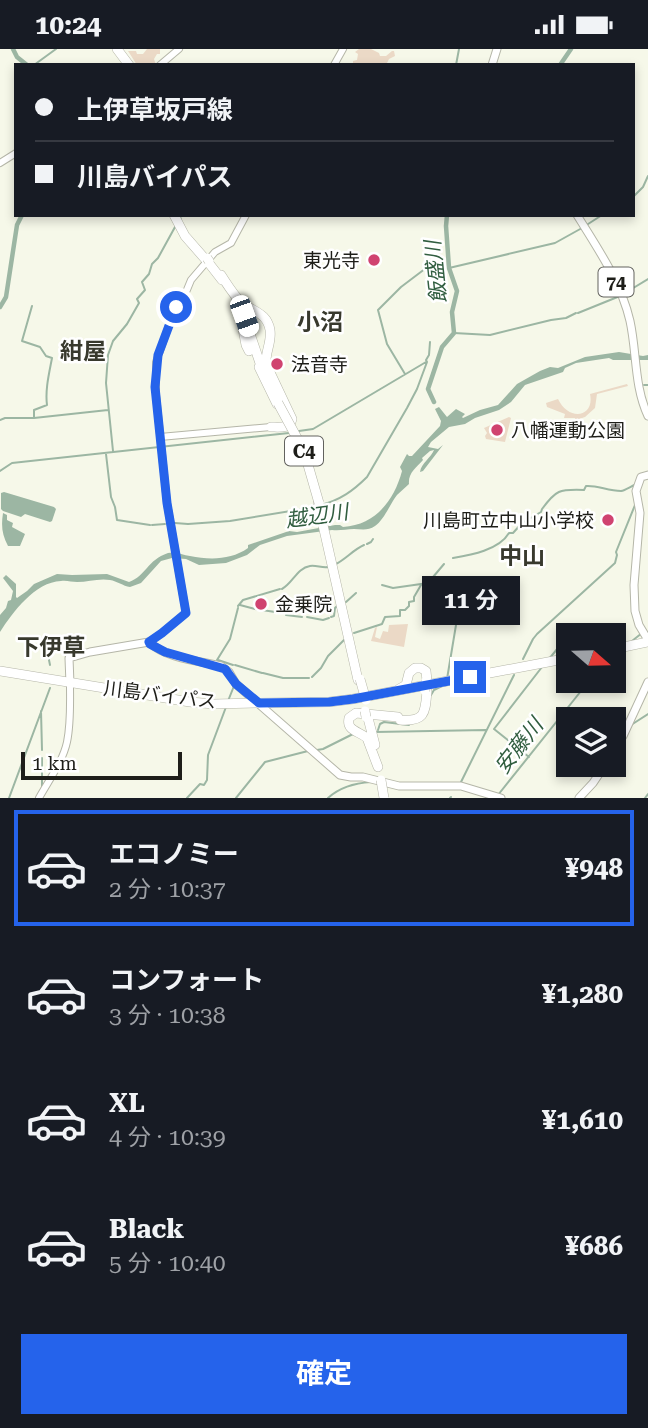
<!DOCTYPE html>
<html lang="ja">
<head>
<meta charset="utf-8">
<style>
	:root { --surface:#171b24; --page:#242831; --text:#f1f3f6; --muted:#9ea1a6; --line:#363941; --accent:#2563eb }
	body { margin:0; font-family:"Roboto Serif","Noto Sans JP",serif; background:var(--page); color:var(--text); height:100vh; display:flex; flex-direction:column; font-size:26px; white-space:nowrap }
	* { box-sizing:border-box; margin:0 }
	p { font-size:23px; color:var(--muted) }
	.icon { flex:none; width:38px; height:38px; fill:none; stroke:currentColor; stroke-width:2; stroke-linecap:round; stroke-linejoin:round }
	.map { position:relative; height:749px; overflow:hidden }
	.panel { display:flex; flex-direction:column; background:var(--surface); flex:1 }
	.panel>* { flex:none }
	.top-card { position:absolute; left:14px; top:14px; width:621px; height:154px; border-radius:0px; box-shadow:0 4px 10px #0003; display:grid; align-content:center; height:154px; padding:0 21px; background:var(--surface) }
	.needle { width:46px; rotate:110deg }
	.controls { position:absolute; left:556px; top:574px; display:grid; gap:14px }
	.controls a { display:grid; place-items:center; width:70px; height:70px; border-radius:0px; background:var(--surface); box-shadow:0 4px 10px #0003; font-size:35px }
	.scale { position:absolute; left:21px; bottom:18px; width:161px; box-sizing:border-box; padding-left:7px; border:4px solid #1e1e19; border-top:0; font-size:19px; line-height:24px; white-space:nowrap; color:#1e1e19; -webkit-text-stroke:5px #fff; paint-order:stroke }
	.end { position:absolute; width:32px; height:32px; margin:-16px; border:9px solid #2563eb; background:#fff; box-shadow:0 0 0 4px #fff }
	.from { border-radius:50% }
	.bubble { position:absolute; height:49px; border-radius:0px; background:var(--surface); box-shadow:0 4px 10px #0003; font-size:23px; font-weight:700; line-height:49px; text-align:center }
	.car { position:absolute; width:21px; height:42px; margin:-21px -10px; border-radius:9px; box-shadow:0 0 5px 2px #0007; background:linear-gradient(#fff 24%,#345 0 40%,#fff 0 76%,#345 0 86%,#fff 0) }
	.top-card b { display:flex; align-items:center; gap:24px; height:66px; font-size:26px }
	.top-card b+b { border-top:2px solid var(--line) }
	.top-card i { width:18px; height:18px; background:var(--text) }
	ul { padding:12px 0 0; list-style:none }
	li { display:flex; align-items:center; gap:21px; height:116px; margin:0 14px 10px; padding:0 7px; border:4px solid transparent; border-radius:0px }
	li div { flex:1 }
	li b { display:block; font-size:26px }
	li em { font-style:normal; font-weight:700 }
	li.on { border-color:var(--accent) }
	li>.icon { width:63px; height:63px; stroke-width:1.5 }
	.primary-button { display:flex; gap:14px; margin-top:auto; padding:14px 21px }
	.primary-button a { flex:1; height:80px; border-radius:0px; background:var(--accent); color:#fff; font-size:28px; font-weight:700; line-height:80px; text-align:center }
	.status { display:flex; justify-content:space-between; align-items:center; height:49px; padding:0 35px; background:var(--surface); direction:ltr }
	.status svg { height:19px; fill:currentColor }
	.map>svg:first-child { display:block }
	.green { fill:#ebd9c6 }
	.water { fill:#9cb6a3 }
	.lines { fill:none; stroke-linecap:round; stroke-linejoin:round }
	.stream { stroke:#9cb6a3; stroke-width:2 }
	.river { stroke:#9cb6a3; stroke-width:4.5 }
	.secondary-casing { stroke:#b5b6a8; stroke-width:8 }
	.primary-casing { stroke:#b5b6a8; stroke-width:9 }
	.highway-casing { stroke:#b5b6a8; stroke-width:10 }
	.secondary { stroke:#fff; stroke-width:6 }
	.primary { stroke:#fff; stroke-width:7 }
	.highway { stroke:#fff; stroke-width:9 }
	.highway-bridge-casing { stroke:#b5b6a8; stroke-width:10; stroke-linecap:butt }
	.highway-bridge { stroke:#fff; stroke-width:9 }
	.route { stroke:#2563eb; stroke-width:9 }
	.poi-dot { fill:#d04370; stroke:#fff; stroke-width:2.5 }
	.labels { text-anchor:middle; dominant-baseline:central; stroke-width:5; stroke-linejoin:round; paint-order:stroke }
	.shield { fill:#fff; stroke:#62625e; stroke-width:2 }
	.shield-label { font-size:18px; font-weight:bold; fill:#1e1e19 }
	.poi-label { font-size:19px; fill:#1e1e19; stroke:#fff; text-anchor:start }
	.street-label { font-size:19px; fill:#1e1e19; stroke:#fff }
	.water-label { font-size:21px; font-style:italic; fill:#315e40; stroke:#fff }
	.quarter-label { font-size:23px; font-weight:bold; fill:#38392d; stroke:#fff }
</style>
</head>
<body>
<div class="status"><b>10:24</b><svg viewBox="0 0 49 12"><path d="M0 12V9h3v3zM5 12V6h3v6zM10 12V3h3v9zM15 12V0h3v12zM26 1h20v11H26zM47 4h2v5h-2z"/></svg></div>
<div class="map">
<svg width="648" height="749" viewBox="0 0 648 749">
	<rect width="100%" height="100%" fill="#f6f8e9"/>
	<path class="green" d="M147,0H160V5H157L154,10L156,16H137L128,2H136L137,5H143Z
		M359,0H371L379,4L380,7H386L392,2H394L395,7L389,10L386,16H368L362,14L359,16H353V12L357,11L358,5L355,3Z
		M627,335L628,337L597,345L595,359L585,368L576,371L575,369H564L565,365L547,358L546,354L558,350C569,373 595,368 590,345Z
		M509,368L511,369L505,393L486,390L485,387L487,384L484,379Z
		M408,575L404,598L371,592L375,579L377,578L375,588L380,590L383,582L388,583L389,576Z"/>
	<path class="water" d="M619,303L643,307L648,306V311H613L609,309L576,314L565,319L563,323L525,336L511,353L499,361L475,369L465,375L449,378L431,393L428,398L438,400L443,396L423,422L420,423C421,414 431,409 434,401L430,402L422,409L423,411C416,419 408,424 409,435C405,439 401,442 397,446C390,455 384,471 375,477C368,482 361,480 354,480C346,480 340,482 332,481L287,487L260,496L247,506L226,514L199,516L186,510L172,509L161,512L141,534L130,538C123,537 117,532 110,531C99,529 88,533 77,533C72,533 66,531 61,532C35,533 13,563 0,583V566L6,559L8,552L11,551L13,542L3,529L6,526L16,535V548L17,549L27,542L34,535L57,525L72,526L107,525L129,533C146,527 147,511 168,504C175,502 183,506 190,507C210,511 231,511 248,499V496L289,482L297,483L335,476H340L343,478C375,476 394,452 402,422L400,418L407,405L409,407H412L440,377L441,372L435,360L439,358L447,368L456,360L465,365L462,368L463,369L480,361L498,356L517,335L540,322L550,318L558,319L585,308Z
		M4,443L54,458L56,460L52,472L50,473L25,465L21,468L3,462L1,460V444Z
		M3,464L7,466V471L13,474L12,478L25,485L20,497H8C2,486 1,477 3,464Z"/>
	<g class="lines">
		<path class="stream" d="M34,16L56,0
			M456,16L459,0
			M634,147L643,138L648,127
			M180,166L181,173
			M585,177L602,166
			M449,219L555,194L582,179
			M625,244L648,230
			M32,257L22,292L40,298L46,307L52,309C49,325 45,341 47,356L34,361V369
			M578,264L620,247
			M454,284L490,286L551,271L566,269L576,264
			M405,325L387,295L378,261L401,238L434,213
			M644,336H648
			M0,371L5,369H34L108,361
			M299,382L313,380L426,313
			M113,402L106,334L108,306L113,292L127,275L139,254L137,250L145,241L142,233L149,225L152,215L158,209L175,178
			M106,405L111,448L115,458L117,471L150,476
			M0,422L12,414L289,384
			M321,456C340,451 353,442 367,428L407,359L417,340L427,313L426,311L429,306L430,293
			M175,474L188,475L230,472L315,458
			M152,476L165,475
			M367,495L371,493L373,490
			M453,509C471,506 499,501 509,484H513L522,474L541,463L542,460C556,441 559,440 584,441L586,437C597,436 608,442 621,442C626,441 631,437 637,435
			M336,515C347,509 353,501 364,496
			M382,536L393,539L428,534L444,515
			M282,540C293,534 297,519 310,517C316,516 322,519 328,518
			M346,553L356,544
			M240,556L255,560L282,564
			M238,557L243,551L280,540
			M286,566L302,568
			M307,568L323,571L329,569
			M331,568L334,567L335,559L338,556
			M354,584L382,575L385,568L400,567V561H405L409,557V553L414,552V548L421,536
			M632,592L642,584
			M48,606L50,616
			M523,610L533,590L537,585L615,514L617,506L616,503L635,456
			M549,610L562,594
			M217,611L230,590L238,559
			M218,611L233,616
			M235,616L262,624
			M263,624L283,629H309
			M312,628L321,619L328,607L344,591
			M447,630L456,576
			M431,646L434,641L442,637
			M228,652L234,637
			M41,662L42,701
			M631,676L648,665
			M378,681L380,675L384,673L409,676
			M375,683L486,681
			M317,701L323,700L353,685
			M529,708L494,680L542,618
			M42,709V739
			M461,733L514,626
			M498,746L589,632
			M9,749L50,639
			M187,749L200,735L204,736L207,731L208,706L226,658
			M236,749L265,713L308,702
			M328,749C340,738 355,734 371,733
			M450,749L451,748
			M645,749L648,745"/>
		<path class="river" d="M13,0L17,8L27,16
			M560,16L571,0
			M0,258L6,248L17,176L22,166
			M434,353L428,340L442,298L454,284L452,263L457,242L449,219L446,177L447,166"/>
		<g class="secondary-casing">
			<path id="secondary" d="M160,16L179,0
				M334,16L343,0
				M0,114L16,104
				M160,388L271,378
				M149,593L162,584L186,564L167,454L156,346V313L174,262L184,248L191,231L215,203L231,194L246,166
				M39,749C49,731 63,712 67,693C71,674 70,654 70,635"/>
		</g>
		<g class="primary-casing">
			<path id="primary" d="M492,16L497,0
				M577,166C598,200 621,233 630,272C637,304 634,337 648,367
				M648,426L641,428L636,442L640,464L634,536L635,562L639,576L648,591
				M70,635L69,609L90,603L149,593C165,609 199,612 221,617L229,623L236,635L340,726L351,728H363L399,737H461L501,749
				M614,702L623,687L648,633
				M579,749L593,734L605,716"/>
		</g>
		<g class="highway-casing">
			<path id="highway" d="M117,0L129,16
				M174,166L185,187L206,211
				M208,213L222,231
				M221,226C227,235 234,247 242,254C254,263 267,264 270,281C272,293 265,303 266,315L292,370C290,380 279,378 271,378
				M236,251L244,267L263,323
				M242,275L246,296L249,302
				M259,318L277,355
				M318,454L358,631
				M614,600L648,593
				M0,622L190,653L214,655L259,654L329,653L353,650L569,609
				M399,640L406,636L409,624L415,619H421L426,622L427,632
				M368,669L375,696
				M400,671C426,673 425,663 427,642
				M378,718L367,689C359,682 346,682 349,669L356,664L398,668"/>
		</g>
		<use href="#secondary" class="secondary"/>
		<use href="#primary" class="primary"/>
		<use href="#highway" class="highway"/>
		<g class="highway-bridge-casing">
			<path id="highway-bridge" d="M207,209L209,212
				M278,354L304,402L319,454
				M360,630L366,651
				M425,642L426,632
				M365,662L366,668
				M381,731L384,749"/>
		</g>
		<use href="#highway-bridge" class="highway-bridge"/>
	</g>
	<g class="lines">
		<path class="route" d="M176,258L158,306L155,338L167,454L186,564L162,584L149,593L150,595L165,603L225,620L236,635L259,654L329,653L353,650L470,628"/>
	</g>
	<g class="poi-dot">
		<circle cx="374" cy="211" r="7"/>
		<circle cx="277" cy="315" r="7"/>
		<circle cx="497" cy="381" r="7"/>
		<circle cx="608" cy="471" r="7"/>
		<circle cx="261" cy="555" r="7"/>
	</g>
	<g class="labels">
		<g class="shield">
			<rect x="598.5" y="218.5" width="35" height="29" rx="5"/>
			<rect x="285" y="387.5" width="38" height="29" rx="5"/>
		</g>
		<g class="shield-label">
			<text x="616" y="233">74</text>
			<text x="304" y="402">C4</text>
		</g>
		<g class="poi-label">
			<text x="360" y="211" text-anchor="end">東光寺</text>
			<text x="291" y="315">法音寺</text>
			<text x="511" y="381">八幡運動公園</text>
			<text x="594" y="471" text-anchor="end">川島町立中山小学校</text>
			<text x="275" y="555">金乗院</text>
		</g>
		<g class="street-label">
			<text transform="translate(160 646) rotate(7)">川島バイパス</text>
		</g>
		<g class="water-label">
			<text transform="translate(436 223) rotate(-96)">飯盛川</text>
			<text transform="translate(317 467) rotate(-8)">越辺川</text>
			<text transform="translate(519 697) rotate(-52)">安藤川</text>
		</g>
		<g class="quarter-label">
			<text x="320" y="273">小沼</text>
			<text x="83" y="302">紺屋</text>
			<text x="522" y="507">中山</text>
			<text x="51" y="598">下伊草</text>
		</g>
	</g>
</svg>
<div class="controls">
<a><svg class="needle" viewBox="-14 -14 28 28"><path d="M0-13l5 13h-10z" fill="#e53935"/><path d="M0 13l5-13h-10z" fill="#9ea1a6"/></svg></a>
<a><svg class="icon" aria-label="layers" viewBox="0 0 24 24"><path d="M12 4l9 5-9 5-9-5zM3 14l9 5 9-5"/></svg></a>
</div>
<div class="scale">1 km</div>
<i class="end from" style="left:176px;top:258px"></i>
<i class="end" style="left:470px;top:628px"></i>
<div class="bubble" style="left:422px;top:527px;width:98px">11 分</div>
<i class="car" style="left:244px;top:267px;rotate:160deg"></i>
<div class="top-card">
<b><i class="from"></i>上伊草坂戸線</b>
<b><i></i>川島バイパス</b>
</div>
</div>
<section class="panel">
<ul>
<li class="on"><svg class="icon" aria-label="car" viewBox="0 0 24 24"><path d="M5 17H2v-5l4-1 3-4h7l3 4 3 1v5h-3M9 17h6M6 11h13"/><circle cx="7" cy="17" r="2"/><circle cx="17" cy="17" r="2"/></svg><div><b>エコノミー</b><p>2 分 · 10:37</p></div><em>¥948</em></li>
<li><svg class="icon" aria-label="car" viewBox="0 0 24 24"><path d="M5 17H2v-5l4-1 3-4h7l3 4 3 1v5h-3M9 17h6M6 11h13"/><circle cx="7" cy="17" r="2"/><circle cx="17" cy="17" r="2"/></svg><div><b>コンフォート</b><p>3 分 · 10:38</p></div><em>¥1,280</em></li>
<li><svg class="icon" aria-label="car" viewBox="0 0 24 24"><path d="M5 17H2v-5l4-1 3-4h7l3 4 3 1v5h-3M9 17h6M6 11h13"/><circle cx="7" cy="17" r="2"/><circle cx="17" cy="17" r="2"/></svg><div><b>XL</b><p>4 分 · 10:39</p></div><em>¥1,610</em></li>
<li><svg class="icon" aria-label="car" viewBox="0 0 24 24"><path d="M5 17H2v-5l4-1 3-4h7l3 4 3 1v5h-3M9 17h6M6 11h13"/><circle cx="7" cy="17" r="2"/><circle cx="17" cy="17" r="2"/></svg><div><b>Black</b><p>5 分 · 10:40</p></div><em>¥686</em></li>
</ul>
<div class="primary-button"><a>確定</a></div>
</section>
</body>
</html>
